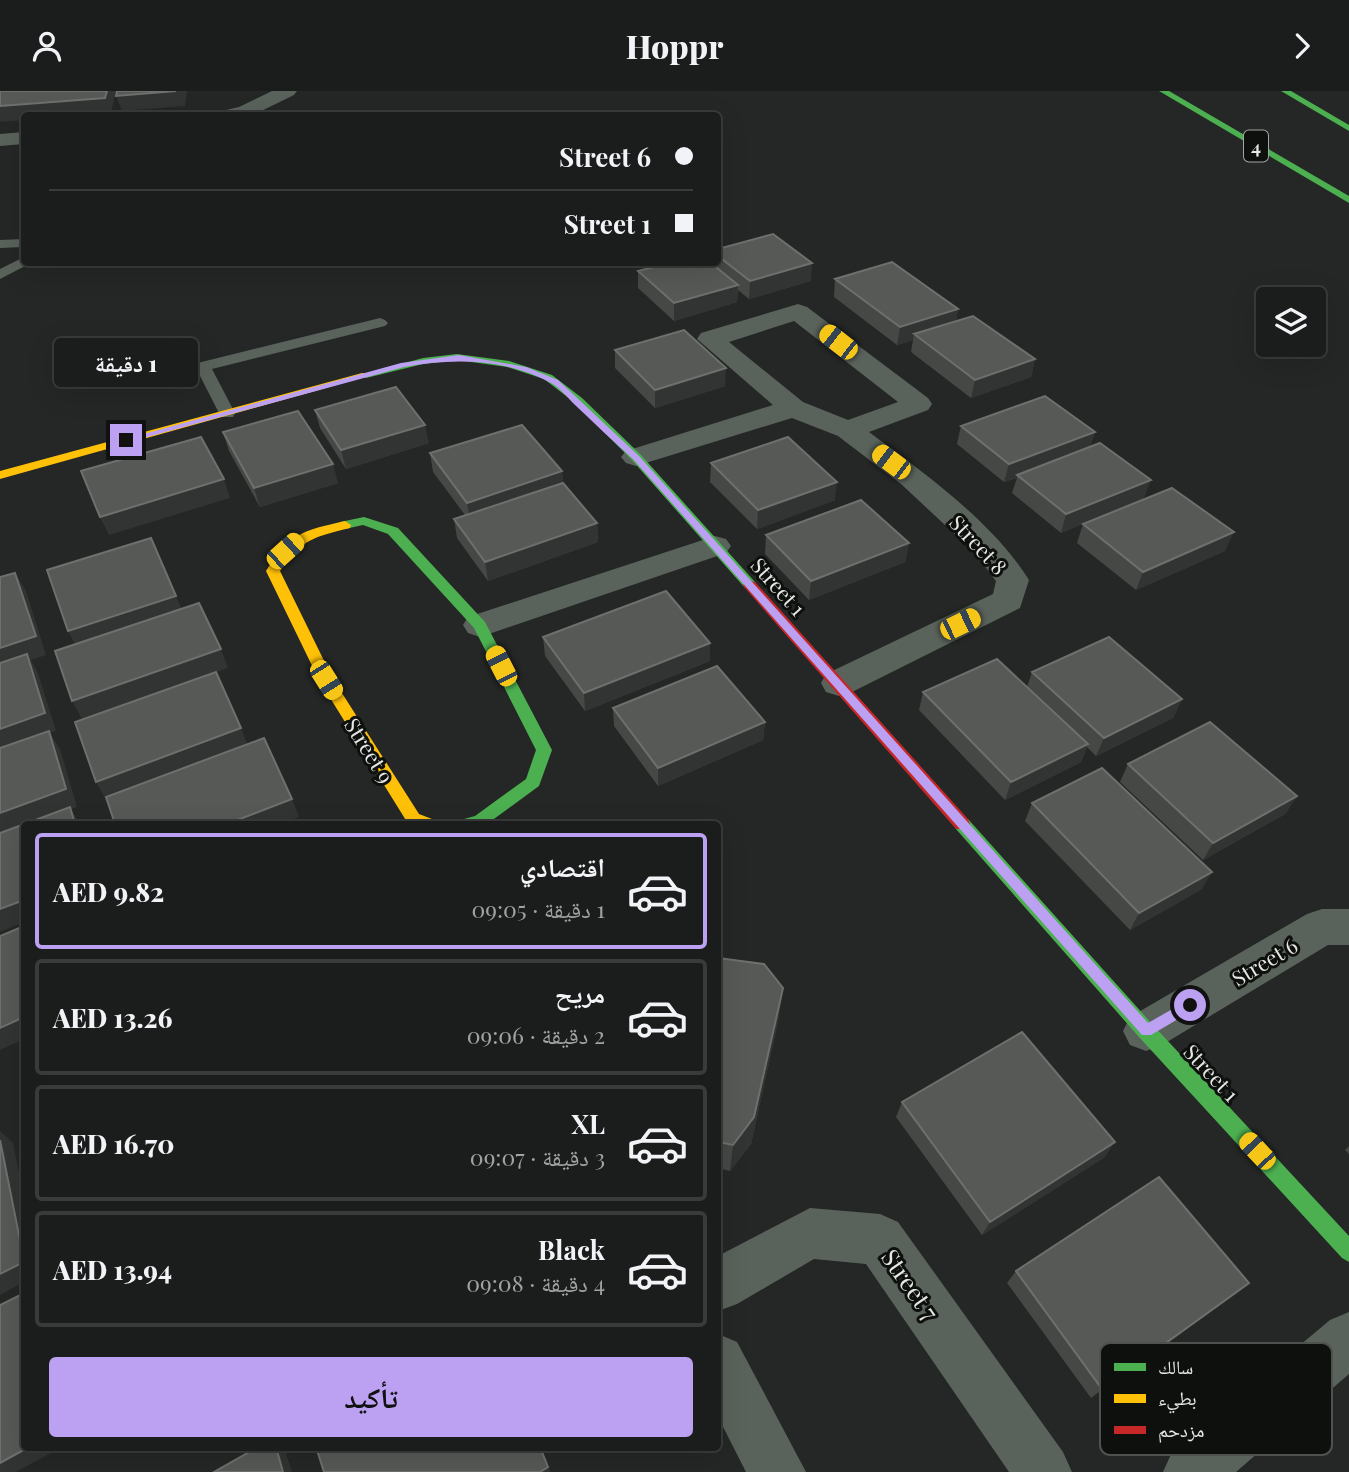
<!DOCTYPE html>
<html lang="ar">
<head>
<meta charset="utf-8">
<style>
	:root { --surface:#1b1d1c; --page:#282a29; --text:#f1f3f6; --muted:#a0a2a3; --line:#393b3b; --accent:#bca0f2 }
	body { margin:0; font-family:"Playfair Display","Noto Naskh Arabic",serif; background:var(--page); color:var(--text); direction:rtl; height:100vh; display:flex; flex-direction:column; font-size:26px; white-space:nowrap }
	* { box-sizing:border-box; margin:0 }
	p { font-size:23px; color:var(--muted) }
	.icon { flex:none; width:38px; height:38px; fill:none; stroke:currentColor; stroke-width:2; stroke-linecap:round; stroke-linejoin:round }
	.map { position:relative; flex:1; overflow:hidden; direction:ltr }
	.details { position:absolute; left:21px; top:730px; width:700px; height:630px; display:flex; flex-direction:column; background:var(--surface); border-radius:7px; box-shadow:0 7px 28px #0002,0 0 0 2px var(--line); direction:rtl }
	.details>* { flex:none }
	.hud { position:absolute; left:21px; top:21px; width:700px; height:154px; border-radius:7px; box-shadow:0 7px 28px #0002,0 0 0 2px var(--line); direction:rtl; display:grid; align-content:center; height:154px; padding:0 28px; background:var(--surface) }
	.fabs { position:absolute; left:1256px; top:196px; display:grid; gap:14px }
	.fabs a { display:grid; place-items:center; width:70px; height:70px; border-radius:7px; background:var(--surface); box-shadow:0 7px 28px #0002,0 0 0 2px var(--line); font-size:35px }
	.end { position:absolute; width:32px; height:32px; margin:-16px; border:9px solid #bca0f2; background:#111; box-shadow:0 0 0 4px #111 }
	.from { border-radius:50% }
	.bubble { position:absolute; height:49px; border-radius:7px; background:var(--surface); box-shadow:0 7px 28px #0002,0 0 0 2px var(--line); font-size:23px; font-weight:800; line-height:49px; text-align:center; direction:rtl }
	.car { position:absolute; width:21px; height:42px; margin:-21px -10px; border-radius:9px; box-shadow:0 0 5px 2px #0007; background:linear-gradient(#f5c518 24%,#345 0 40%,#f5c518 0 76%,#345 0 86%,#f5c518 0) }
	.hud b { display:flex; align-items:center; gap:24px; height:66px; font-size:26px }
	.hud b+b { border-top:2px solid var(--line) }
	.hud i { width:18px; height:18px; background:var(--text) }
	ul { padding:12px 0 0; list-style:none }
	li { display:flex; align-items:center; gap:21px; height:116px; margin:0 14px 10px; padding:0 14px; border:4px solid var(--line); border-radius:7px }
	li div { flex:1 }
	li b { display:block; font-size:26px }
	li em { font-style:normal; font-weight:800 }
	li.current { border-color:var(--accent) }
	li>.icon { width:63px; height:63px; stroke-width:1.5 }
	.action { display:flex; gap:14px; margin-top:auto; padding:14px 28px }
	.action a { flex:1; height:80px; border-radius:7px; background:var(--accent); color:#111; font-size:28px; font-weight:800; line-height:80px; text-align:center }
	header { display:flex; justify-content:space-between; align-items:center; height:91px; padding:0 28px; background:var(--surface); font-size:32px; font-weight:800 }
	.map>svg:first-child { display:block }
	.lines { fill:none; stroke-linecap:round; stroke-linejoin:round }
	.lane { fill:#5a635b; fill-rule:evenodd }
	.street { fill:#5a635b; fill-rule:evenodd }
	.fast { fill:#4caf50; fill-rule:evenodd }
	.slow { fill:#ffc107; fill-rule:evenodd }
	.jam { fill:#c62828; fill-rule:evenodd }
	.wall { fill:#464846 }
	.shaded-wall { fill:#313432 }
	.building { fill:#575957; stroke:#6d706d; stroke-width:2 }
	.route { fill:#bca0f2 }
	.labels { text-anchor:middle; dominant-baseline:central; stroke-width:6; stroke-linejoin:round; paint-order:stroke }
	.shield { fill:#0e100e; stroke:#a4a7a4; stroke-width:2 }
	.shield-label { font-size:19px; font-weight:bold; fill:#e5e8e5 }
	.street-label { font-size:21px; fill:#e5e8e5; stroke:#0e100e }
	.near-street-label { font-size:24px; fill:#e5e8e5; stroke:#0e100e }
	.key { fill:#0e100e; stroke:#4e514e; stroke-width:2 }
	.key-label { font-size:19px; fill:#e5e8e5 }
</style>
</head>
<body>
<header><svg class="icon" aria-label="forward" viewBox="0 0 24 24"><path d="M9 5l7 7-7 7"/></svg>Hoppr<svg class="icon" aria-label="person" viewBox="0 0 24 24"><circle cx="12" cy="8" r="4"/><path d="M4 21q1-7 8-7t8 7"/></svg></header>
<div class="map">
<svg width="1349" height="1381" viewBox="0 0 1349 1381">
	<rect width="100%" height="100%" fill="#242725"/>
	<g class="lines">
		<path class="lane" d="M24,148V156L0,157V149Z
			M24,166V172L29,173L0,188V178Z
			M380,227L385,229L388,232L385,235L212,278L235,322L233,326H221L198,281L143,295L135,290L137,287Z"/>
		<path class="street" d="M272,0H297L294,4L253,24H219L222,20L239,16Z
			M24,41V53L0,55V43Z
			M798,213L807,216L928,307L932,313L928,319L869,341C924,382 992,430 1029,489L1020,517L852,601L839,605L826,601L821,592L826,583L993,503L996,490L974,461L901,393L838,345L792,327L636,375L626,372L621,366L626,360L773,314L697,248L701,242ZM794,230L898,311L848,329L803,311L729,251Z
			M715,445L726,448L731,455L726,462L480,546L468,542L463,534L468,526Z
			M1322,818H1349V854H1328L1162,954L1146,960L1130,954L1123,940L1130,926L1307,823Z
			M810,1117L880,1123L898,1131L1063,1361L1072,1381H1009L866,1173L814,1168L737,1213L718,1220V1165Z
			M1349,1221V1283L1236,1381H1163L1172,1361L1330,1229Z
			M718,1243L737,1251L806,1381H746L718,1326Z"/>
		<path class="fast" d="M1159,0H1169L1349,105V112Z
			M1281,0H1291L1349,34V40Z
			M457,263L509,270L552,284L582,307L640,363L755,491L757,494L755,497H745L632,369L574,311L544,288L507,276L457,269L423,273L366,287L360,284L423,267Z
			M364,426L398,437L485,531L552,659L539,695L487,733H462L464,728L475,725L526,688L536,659L474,537L388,443L363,434L345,438L339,434L340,431Z
			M962,727L968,728L1153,934L1349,1145V1171L1342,1167L1139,946L956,738L954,733L956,728Z"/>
		<path class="slow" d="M362,282L372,284L0,388V380Z
			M345,430L351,434L350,437C315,446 300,448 280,480L333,588L419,723L432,728L434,733L407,731L319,589L266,480C291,441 302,440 345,430Z"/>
		<path class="jam" d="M750,490L755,491L968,728L970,733L968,738H956L745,497L743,494L745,491Z"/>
	</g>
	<path class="wall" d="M718,158L811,190L749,208L738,199L737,211L674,230L638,197V180L669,172H718Z
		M835,188L958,218L956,230L1035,268L1031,286L971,307L911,261L913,249L897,254L834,206Z
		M615,259L725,295L655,317L615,277Z
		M315,319L429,352L346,378L320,337Z
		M961,335L1095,341L1090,356L1144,407L1061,442L1012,402L1017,387L1004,391L957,353Z
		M223,341L338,392L260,416L229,360Z
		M430,362L562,380L563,392L597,432L598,451L488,490L457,447L454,428L465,424L433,381Z
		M711,372L835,409L757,438L710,391Z
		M1083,433L1225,460L1136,499L1077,452Z
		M766,444L909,452L905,471L809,509L765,463Z
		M543,546L710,552V570L585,620L545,565Z
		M1032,581L1182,608L1173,627L1096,665L1087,656L1081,671L1005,709L919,619L923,601L1027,596Z
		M613,617L765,631L763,649L658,695L614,635Z
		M1128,673L1297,705L1285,723L1203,769L1120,691Z
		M1032,712L1202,798L1130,839L1025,730Z
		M718,867L779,926L751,1053L730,1080L718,1077Z
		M902,1011L1105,1066L982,1144L896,1026Z
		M1349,1055V1063L1345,1059Z
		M1016,1180L1235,1203L1091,1307L1007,1192Z"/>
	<path class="shaded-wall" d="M107,0H116L111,22L83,24H24V29L0,31V15Z
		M176,0H187L185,15L122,20L116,5Z
		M812,172L811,190L749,208L750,190Z
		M738,194L737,211L674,230V212Z
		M958,218L955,235L914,243L913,249L897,254L900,236Z
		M1035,268L1031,286L971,307L975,289Z
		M726,277L725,295L655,317V299Z
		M425,334L429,352L346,378L341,359Z
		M1095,341L1089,359L1017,384V387L1004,391L1009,373Z
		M333,373L338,392L260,416L254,397Z
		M562,380L564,399L470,430L467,412Z
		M224,388L230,407L109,444L100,426Z
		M1151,389L1144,407L1061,442L1066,423Z
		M837,391L835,409L757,438L758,419Z
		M597,432L598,451L488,490L485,471Z
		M1234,441L1225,460L1136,499L1143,481Z
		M909,452L905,471L809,509L811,490Z
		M15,482L26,500L46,564L31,569L38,582L56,640L50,642L60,658L77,716L71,718L80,733L0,745V557Z
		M176,505L184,523L78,559L68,540Z
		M710,552V570L585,620L584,602Z
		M221,558L228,577L82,628L72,610Z
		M1182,608L1173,627L1096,665L1104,647Z
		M765,631L763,649L658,695V677Z
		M241,637L248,655L106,709L96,691Z
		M1088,653L1081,671L1005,709L1011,691Z
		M1297,705L1285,723L1203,769L1213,752Z
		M292,708L299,726L280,733H227Z
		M1212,781L1202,798L1130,839L1139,822Z
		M24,809V831L0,841V818Z
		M783,897L779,926L751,1053L730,1080L733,1054Z
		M24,926V948L0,959V937Z
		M0,1040L13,1052L24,1106V1169L0,1049Z
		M1115,1051L1105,1066L982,1144L990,1131Z
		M24,1171V1191L0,1204V1183Z
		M1249,1192L1235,1203L1091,1307L1102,1298Z
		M29,1356H62L16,1381H0V1372Z
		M276,1356H284L292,1381H283Z
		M548,1376L551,1381H540Z"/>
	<path class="building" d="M0,0H107L105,7L0,15Z
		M117,0H176L116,5Z
		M773,143L812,172L750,190L718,165V158Z
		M892,171L958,218L900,236L835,188Z
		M669,172H711L738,194L674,212L638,180Z
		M973,225L1035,268L975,289L914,243Z
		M684,239L726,277L655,299L615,259Z
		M396,296L425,334L341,359L315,319Z
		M1045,305L1095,341L1009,373L961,335Z
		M298,320L333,373L254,397L223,341Z
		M522,334L562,380L467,412L430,362Z
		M201,346L224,388L100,426L81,380Z
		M788,346L837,391L758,419L711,372Z
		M1100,352L1151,389L1066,423L1017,384Z
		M563,392L597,432L485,471L454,428Z
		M1172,397L1234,441L1143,481L1083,433Z
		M861,409L909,452L811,490L766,444Z
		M151,447L176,505L68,540L47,479Z
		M15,482L36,545L0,557V486Z
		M666,500L710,552L584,602L543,546Z
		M199,512L221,558L72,610L55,560Z
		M1109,546L1182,608L1104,647L1032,581Z
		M27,563L45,622L0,638V572Z
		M997,568L1088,653L1011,691L923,601Z
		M717,575L765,631L658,677L613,617Z
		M216,581L241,637L96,691L75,631Z
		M1210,631L1297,705L1213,752L1128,673Z
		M49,640L66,698L0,722V657Z
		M264,647L292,708L227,733H115L106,706Z
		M1102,677L1212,781L1139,822L1032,712Z
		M70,716L75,733H24V809L0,818V742Z
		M24,835V926L0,937V845Z
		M718,867L764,873L783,897L754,1026L733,1054L718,1051Z
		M1022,941L1115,1051L990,1131L902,1011Z
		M0,1049L24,1169V1171L0,1183Z
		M1159,1086L1249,1192L1102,1298L1016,1180Z
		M24,1202V1356H29L0,1372V1214Z
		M258,1356H276L283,1381H214Z
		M316,1356H540L548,1376L540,1381H324Z"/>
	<path class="route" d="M459,264L526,276L558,289L639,365L1148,932L1190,908L1195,910V918L1151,944H1142L633,368C613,350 594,332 574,313C567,306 559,296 551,292C506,267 452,267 404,276L129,351L122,349L401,272Z"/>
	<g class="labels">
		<rect class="shield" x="1244" y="39.5" width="24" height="31" rx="5"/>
		<g class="shield-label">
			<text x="1256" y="55">4</text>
		</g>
		<g class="street-label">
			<text transform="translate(979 453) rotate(47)">Street 8</text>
			<text transform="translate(779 495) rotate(48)">Street 1</text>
			<text transform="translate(370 659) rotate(58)">Street 9</text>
			<text transform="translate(1264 870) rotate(-31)">Street 6</text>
			<text transform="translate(1212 981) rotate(47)">Street 1</text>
		</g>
		<g class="near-street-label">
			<text transform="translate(911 1193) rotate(55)">Street 7</text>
		</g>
	</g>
	<rect x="1100" y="1252" width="232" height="112" rx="10" class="key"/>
	<rect x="1114" y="1272" width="32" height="8" fill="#4caf50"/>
	<rect x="1114" y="1303" width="32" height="9" fill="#ffc107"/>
	<rect x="1114" y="1335" width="32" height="8" fill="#c62828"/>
	<g class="key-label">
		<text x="1158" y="1283">سالك</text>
		<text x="1158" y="1314">بطيء</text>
		<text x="1158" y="1346">مزدحم</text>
	</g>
</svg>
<div class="fabs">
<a><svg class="icon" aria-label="layers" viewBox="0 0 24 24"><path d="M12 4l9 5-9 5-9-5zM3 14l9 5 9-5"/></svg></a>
</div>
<i class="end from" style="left:1190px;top:914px"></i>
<i class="end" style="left:126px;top:349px"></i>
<div class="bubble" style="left:54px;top:247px;width:144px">1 دقيقة</div>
<i class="car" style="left:838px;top:251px;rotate:308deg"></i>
<i class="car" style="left:891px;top:371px;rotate:307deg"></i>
<i class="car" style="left:285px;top:460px;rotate:48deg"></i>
<i class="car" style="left:960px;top:533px;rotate:64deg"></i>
<i class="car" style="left:501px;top:575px;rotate:333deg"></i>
<i class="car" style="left:326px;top:589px;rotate:148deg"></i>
<i class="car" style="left:1257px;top:1060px;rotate:317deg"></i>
<div class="hud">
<b><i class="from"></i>Street 6</b>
<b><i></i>Street 1</b>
</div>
<section class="details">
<ul>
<li class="current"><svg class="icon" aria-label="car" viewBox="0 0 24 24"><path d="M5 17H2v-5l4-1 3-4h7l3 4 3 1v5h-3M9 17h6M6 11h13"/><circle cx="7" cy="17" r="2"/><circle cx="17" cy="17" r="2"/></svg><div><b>اقتصادي</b><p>1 دقيقة · 09:05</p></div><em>AED 9.82</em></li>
<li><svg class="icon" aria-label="car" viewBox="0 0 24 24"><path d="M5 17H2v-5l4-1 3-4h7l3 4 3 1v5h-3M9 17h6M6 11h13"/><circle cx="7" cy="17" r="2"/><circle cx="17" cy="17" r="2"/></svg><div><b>مريح</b><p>2 دقيقة · 09:06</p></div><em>AED 13.26</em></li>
<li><svg class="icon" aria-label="car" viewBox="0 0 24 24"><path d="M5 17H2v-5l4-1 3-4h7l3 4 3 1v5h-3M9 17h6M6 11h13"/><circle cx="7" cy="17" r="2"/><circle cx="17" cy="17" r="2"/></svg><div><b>XL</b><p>3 دقيقة · 09:07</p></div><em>AED 16.70</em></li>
<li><svg class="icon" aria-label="car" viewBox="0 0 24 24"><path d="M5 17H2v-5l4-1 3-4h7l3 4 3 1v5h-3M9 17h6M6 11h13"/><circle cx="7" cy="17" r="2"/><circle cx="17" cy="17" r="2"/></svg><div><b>Black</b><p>4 دقيقة · 09:08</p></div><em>AED 13.94</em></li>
</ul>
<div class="action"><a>تأكيد</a></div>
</section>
</div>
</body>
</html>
